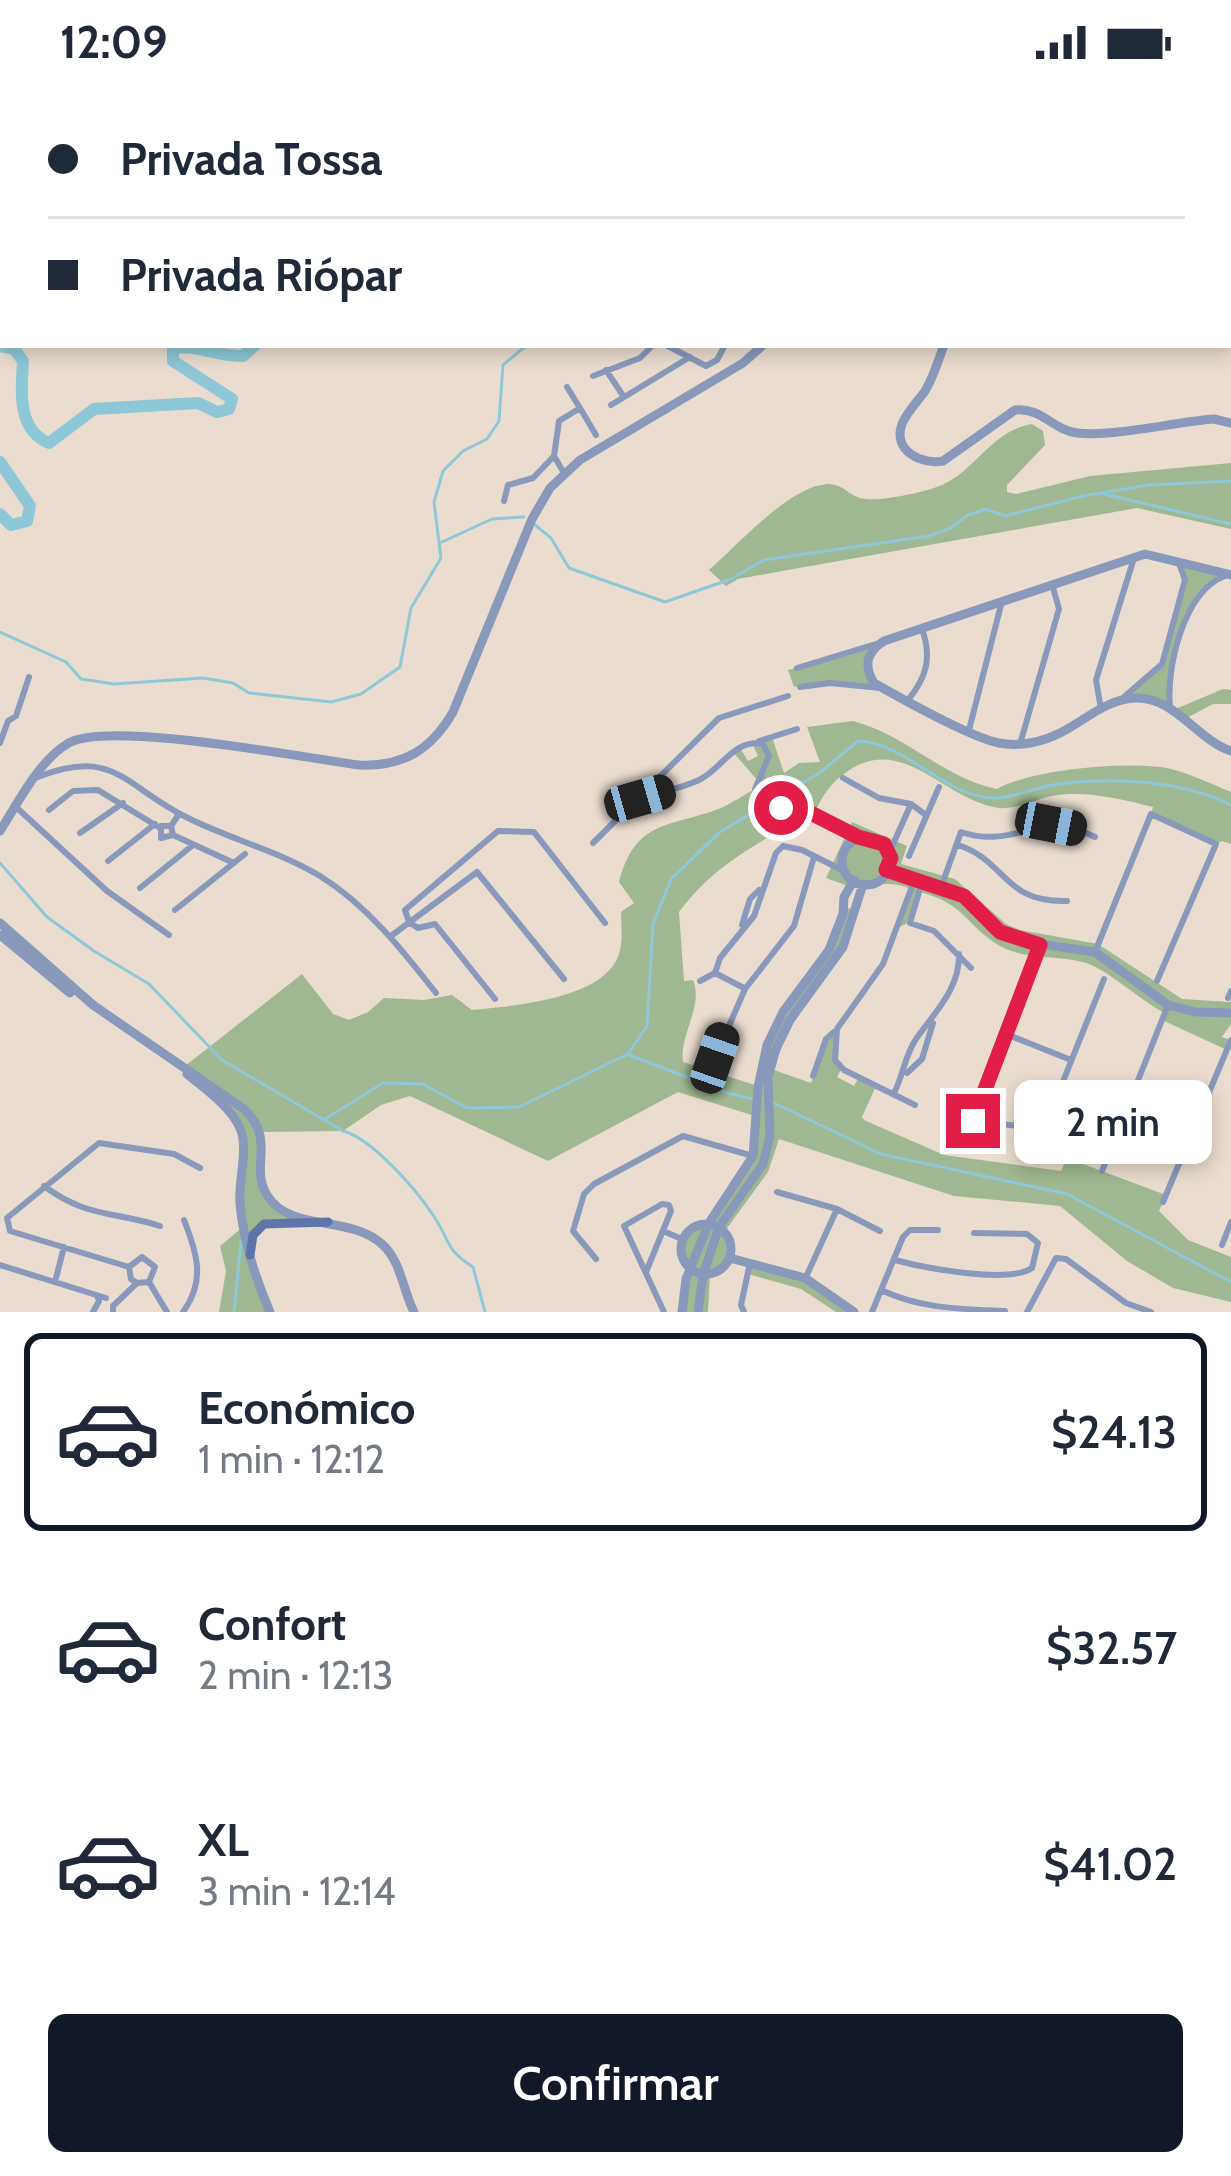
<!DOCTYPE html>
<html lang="es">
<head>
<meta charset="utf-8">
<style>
	:root { --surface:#fff; --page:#f6f6f7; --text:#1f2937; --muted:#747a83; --line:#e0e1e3; --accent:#111827 }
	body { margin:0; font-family:Cabin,sans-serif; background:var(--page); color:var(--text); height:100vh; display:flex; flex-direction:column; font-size:45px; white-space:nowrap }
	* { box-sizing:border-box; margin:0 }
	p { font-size:39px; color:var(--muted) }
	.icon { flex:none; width:66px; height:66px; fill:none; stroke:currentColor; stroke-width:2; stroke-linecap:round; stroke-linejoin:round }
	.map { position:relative; height:1228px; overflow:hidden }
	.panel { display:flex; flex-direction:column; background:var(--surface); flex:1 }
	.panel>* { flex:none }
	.guide { position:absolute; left:0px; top:0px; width:1233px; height:264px; box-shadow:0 6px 18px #0003; display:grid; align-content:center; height:264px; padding:0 48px; background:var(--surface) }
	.end { position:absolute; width:54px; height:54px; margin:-27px; border:15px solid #e11d48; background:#fff; box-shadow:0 0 0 6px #fff }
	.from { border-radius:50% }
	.bubble { position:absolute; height:84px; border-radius:18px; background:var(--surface); box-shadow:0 6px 18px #0003; font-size:39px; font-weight:600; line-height:84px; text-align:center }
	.car { position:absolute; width:36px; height:72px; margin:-36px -18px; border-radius:15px; box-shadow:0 0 9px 3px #0007; background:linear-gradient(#222 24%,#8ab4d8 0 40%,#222 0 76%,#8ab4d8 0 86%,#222 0) }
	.guide b { display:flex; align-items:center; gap:42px; height:114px; font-size:45px }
	.guide b+b { border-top:3px solid var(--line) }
	.guide i { width:30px; height:30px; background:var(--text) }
	ul { padding:21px 0 0; list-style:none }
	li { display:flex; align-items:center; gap:36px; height:198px; margin:0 24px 18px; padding:0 24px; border:6px solid transparent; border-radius:18px }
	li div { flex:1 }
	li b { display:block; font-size:45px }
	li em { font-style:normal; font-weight:600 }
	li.on { border-color:var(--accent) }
	li>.icon { width:108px; height:108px; stroke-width:1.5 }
	.primary-button { display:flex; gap:24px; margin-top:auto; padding:24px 48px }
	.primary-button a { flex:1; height:138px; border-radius:18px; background:var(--accent); color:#fff; font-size:48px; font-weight:600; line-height:138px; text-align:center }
	.status { display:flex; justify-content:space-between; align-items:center; height:84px; padding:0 60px; background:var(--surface); direction:ltr }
	.status svg { height:33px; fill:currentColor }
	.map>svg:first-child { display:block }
	.green { fill:#a0b891 }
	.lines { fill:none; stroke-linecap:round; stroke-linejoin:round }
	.stream { stroke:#8dc7d8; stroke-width:3 }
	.river { stroke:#8dc7d8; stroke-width:12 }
	.minor { stroke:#8899bc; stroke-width:6 }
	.tertiary { stroke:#8899bc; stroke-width:9 }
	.secondary { stroke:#5e75a9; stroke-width:9 }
	.route { stroke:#e11d48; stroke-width:15 }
</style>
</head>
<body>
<div class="status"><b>12:09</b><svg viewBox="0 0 49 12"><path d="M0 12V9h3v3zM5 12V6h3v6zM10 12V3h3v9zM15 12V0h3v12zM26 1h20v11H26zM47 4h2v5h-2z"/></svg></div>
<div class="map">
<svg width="1231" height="1228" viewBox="0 0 1231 1228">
	<rect width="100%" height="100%" fill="#eaddcf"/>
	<path class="green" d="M1032,340L1043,347L1045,361L1007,401V408L1016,410L1090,392L1231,379V445L1137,424L788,486L738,495L726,502L709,486C738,461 788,403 827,400C842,399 847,410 860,414C877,419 926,408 942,401C977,385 991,347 1032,340Z
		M1178,475L1230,490C1179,509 1172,575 1170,623L1155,616H1121L1162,580L1185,496Z
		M873,564L867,588L885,605L830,599L794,603L788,586Z
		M1223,605L1231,606V620H1213L1183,636L1173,626Z
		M853,637C905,650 943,694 997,705C1033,685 1120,678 1161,683C1185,687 1209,699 1231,708V760L1222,757L1216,760L1151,730L1153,723C1121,715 1085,706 1052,712C1036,715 1015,726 999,724C943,716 904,649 848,687C831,698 822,712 814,730L791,719L781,724L784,744C742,768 708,789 679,828L684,897L693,896C704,922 679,951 683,978L758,1002L767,961L822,877L845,823L854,826L848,852L790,936L771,985L811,999L827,955L836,948L835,976L842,984L837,993L854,1002L859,993L876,1002L862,1033L864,1036L944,1071L1061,1087L1067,1074L1166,1111L1159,1127L1188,1156L1231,1173V1218L1173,1204L1127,1177L1060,1122L954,1112L779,1055L768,1088L725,1147C736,1167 731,1182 710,1191L708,1228H682L689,1185L682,1174V1155L696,1142L709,1139L742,1094L758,1033L678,1008L548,1077L410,1012L381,1021L343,1047L261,1048C262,1100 255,1114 308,1134L258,1144L250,1171L270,1228H219L226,1187L220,1162L243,1143L239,1042L185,982L302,890L333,930L349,936L368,928L384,914L424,916L452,911L472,926C511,922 595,916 616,877C624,862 621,845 621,828L634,819L619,798C636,734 670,744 721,724C732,719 744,711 755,705L758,697L733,668L740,664L748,677L758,672L752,659L772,653L784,689L799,679L820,678L807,643Z
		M852,738L907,762L901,780L955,795L1006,840L1020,846L1098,860L1182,915L1231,918V940L1222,953L1231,956L1227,966L1162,936L1165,929C1139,916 1110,887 1086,879C1055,870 1024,878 995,859C963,837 964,820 920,808L906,840L899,843L909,804C889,796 876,804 855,796L851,803L826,794Z
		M751,1177L805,1194L853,1228H836L801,1205L748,1190Z"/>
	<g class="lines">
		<path class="stream" d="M1104,410L1231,440
			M535,441L551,454L569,484L665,518L731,495L764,476L929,452L949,445L968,431L986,425L1005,432L1083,412L1149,401L1231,397
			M442,458L492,435L524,433
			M0,548L66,578L81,595L114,600L203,594L233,599L249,609L331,618L361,610L400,583L411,524L441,474L434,418L443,387L463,367L487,355L499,337L503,281L527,261
			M787,706L817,691L858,657C907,659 944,713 994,714C1014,714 1037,703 1058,700C1113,693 1181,696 1231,721
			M0,779L47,833L94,867L149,900L222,976L343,1047C371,1054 416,1105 433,1131C451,1157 444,1165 473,1183L485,1228
			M629,971L731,1010L754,1015
			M774,1019L881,1070L1067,1110L1231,1198
			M325,1035L383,999L423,1000L467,1024L519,1023L628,970L647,942L653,840L671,795L720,748L765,721
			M234,1228L241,1158"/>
		<path class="river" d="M234,0L235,3
			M0,262L14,265L23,277C21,307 17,346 49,359L94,325L198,319L217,328L229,325L232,315L173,277V265C191,259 220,273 243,272L255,261
			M0,378L30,422L27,437L11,441L0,430"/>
		<path class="minor" d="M336,0L338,3
			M545,3L548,0
			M1132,3L1133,0
			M666,261L706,282L717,276L725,261
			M606,286L624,313
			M593,292L640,274L653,261
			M567,303L580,324
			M611,321L690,273
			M554,372L559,337L580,324L596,351
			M504,417L508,401L533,394L554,372L564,389
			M797,584L879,559
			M800,603L830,599L880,604
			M1125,612L1162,580L1185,496L1179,479
			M908,616C927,593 932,573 922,545
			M1170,623C1166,583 1184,507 1225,492
			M1101,625L1096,596L1134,474
			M969,646L1002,517
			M759,657L797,645
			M0,659L8,637L16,632L29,593
			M1020,660L1059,525L1052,500
			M761,692C780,726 829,731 858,753
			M38,693C114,663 124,702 186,733C229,755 279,767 320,792C367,821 403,867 436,909
			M843,694L879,714L911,720L926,731
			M643,713C661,708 682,704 699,696C722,685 734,654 763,660L769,672L755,705L761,717L772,724L791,719
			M16,723L107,807L169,851
			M49,726L73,707L98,706L160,744
			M171,742H161V754L173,751L171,742L179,730
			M80,749L123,719
			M173,751L234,779
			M593,759L719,634L788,612
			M958,761C1007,777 1003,819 1067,817
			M890,767L911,720
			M909,772L939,703
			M108,777L155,740
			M914,797L883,880L837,945L835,976L844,986L915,1021
			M922,798L910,839L934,847L971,884
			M941,803L961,748C1013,766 1039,726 1095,753
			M140,804L193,761
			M175,826L245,770
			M742,841L750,815L759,806
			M391,852L477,788L564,895
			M1095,868L1151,730L1216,760L1157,897
			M715,889L744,904
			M700,897L715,889L720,874L754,832L776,769L783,762L802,766L842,786
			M1228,914L1231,907
			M495,915L435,840L418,844L409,838L405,826L498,747L534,748L605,839
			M1006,950L1071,976
			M715,974L745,905L794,842L814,773
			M907,989L922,975L933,939
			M813,992L826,955L834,948
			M894,1009C903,992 905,971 916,955C934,929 960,905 959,870
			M1131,1017L1194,1044
			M959,1035L1059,1047
			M973,1037L1040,861
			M1044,1045L1104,895
			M1102,1087L1168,921
			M44,1102C87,1134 113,1127 160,1142
			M777,1108L837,1125L880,1147
			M1163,1118L1231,956
			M663,1147L682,1155
			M1222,1161L1231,1138
			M596,1175L573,1147L584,1110L594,1100L683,1052L753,1072
			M895,1176C924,1184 1009,1200 1032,1184L1038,1159L1027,1150L974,1149
			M0,1181L106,1214
			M129,1183L10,1147L7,1134L99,1059L174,1070L200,1084
			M646,1188L671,1127L669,1121L662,1120L624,1142L664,1228
			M806,1193L837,1125
			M56,1194L64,1163
			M149,1198L137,1199L131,1195L129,1183L142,1173L155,1183L149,1198L167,1228
			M881,1206C921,1225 962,1225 1005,1227
			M93,1228L99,1217L97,1212
			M113,1228V1222L137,1199
			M183,1228C206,1197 197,1169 184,1136
			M744,1228L741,1221L750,1179
			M872,1228L903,1153L910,1146H938
			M1027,1228L1056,1174L1066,1175L1126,1219L1151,1228"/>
		<path class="tertiary" d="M443,3V0
			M600,3L601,0
			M613,3L615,0
			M987,3L988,0
			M944,261C938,277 934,292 925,307C918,317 907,328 902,340C892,367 922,381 943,377L1015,326C1041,323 1053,346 1077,349C1114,353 1174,338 1214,335L1231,339
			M1231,491L1145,470L884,557C867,568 863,581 874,599C900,614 972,654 999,659C1020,663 1043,658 1062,648C1085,636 1109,614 1136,614C1175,613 1196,655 1231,667
			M0,747C18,719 38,678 67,660C105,635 304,674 359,681C403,683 431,666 453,628L532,435L550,404L580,376L743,279L763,261
			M842 777a24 24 0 1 1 48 0a24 24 0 1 1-48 0Z
			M886,786L964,812L988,838L1019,857L1095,868L1168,921L1195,928L1231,929
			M0,839L93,921L244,1025C277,1057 249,1082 267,1111C290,1149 351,1130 383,1161C401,1178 403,1206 414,1228
			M0,851L70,909
			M187,990C205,1005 230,1022 240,1044C249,1065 238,1096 240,1119C243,1157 255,1193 270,1228
			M681 1165a25 25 0 1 1 50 0a25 25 0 1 1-50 0Z
			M730,1174L805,1194L854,1228
			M682,1228L686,1195L709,1139L753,1072L758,1003L767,961L783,928L829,866L843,830L844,813L854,796
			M698,1228L703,1191L719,1143L763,1080L770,1052L768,993L776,965L790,936L843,863L863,800"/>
		<path class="secondary" d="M250,1171L253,1151L264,1140L328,1138"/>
	</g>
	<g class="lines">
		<path class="route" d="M781,724L791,719L858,753L884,760L891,774L886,786L964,812L1000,848L1040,861L973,1037"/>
	</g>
</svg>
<i class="end from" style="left:781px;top:724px"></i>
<i class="end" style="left:973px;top:1037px"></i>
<div class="bubble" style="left:1014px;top:996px;width:198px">2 min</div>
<i class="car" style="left:640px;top:714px;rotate:74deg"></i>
<i class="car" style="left:1051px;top:740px;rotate:101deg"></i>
<i class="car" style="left:715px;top:974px;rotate:19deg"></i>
<div class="guide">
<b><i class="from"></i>Privada Tossa</b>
<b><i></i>Privada Riópar</b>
</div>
</div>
<section class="panel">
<ul>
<li class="on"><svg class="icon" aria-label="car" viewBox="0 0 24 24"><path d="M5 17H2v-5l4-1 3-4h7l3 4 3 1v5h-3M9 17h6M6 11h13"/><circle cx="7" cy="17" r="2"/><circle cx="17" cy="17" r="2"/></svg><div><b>Económico</b><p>1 min · 12:12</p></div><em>$24.13</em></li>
<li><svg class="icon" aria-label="car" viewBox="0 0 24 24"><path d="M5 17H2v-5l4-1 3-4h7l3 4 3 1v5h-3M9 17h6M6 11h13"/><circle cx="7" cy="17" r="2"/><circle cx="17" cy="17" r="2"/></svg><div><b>Confort</b><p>2 min · 12:13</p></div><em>$32.57</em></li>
<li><svg class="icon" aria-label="car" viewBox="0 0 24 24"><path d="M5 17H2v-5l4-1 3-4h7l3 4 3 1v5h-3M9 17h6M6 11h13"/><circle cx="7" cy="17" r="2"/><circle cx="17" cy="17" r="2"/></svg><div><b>XL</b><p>3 min · 12:14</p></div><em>$41.02</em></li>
</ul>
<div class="primary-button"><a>Confirmar</a></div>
</section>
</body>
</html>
